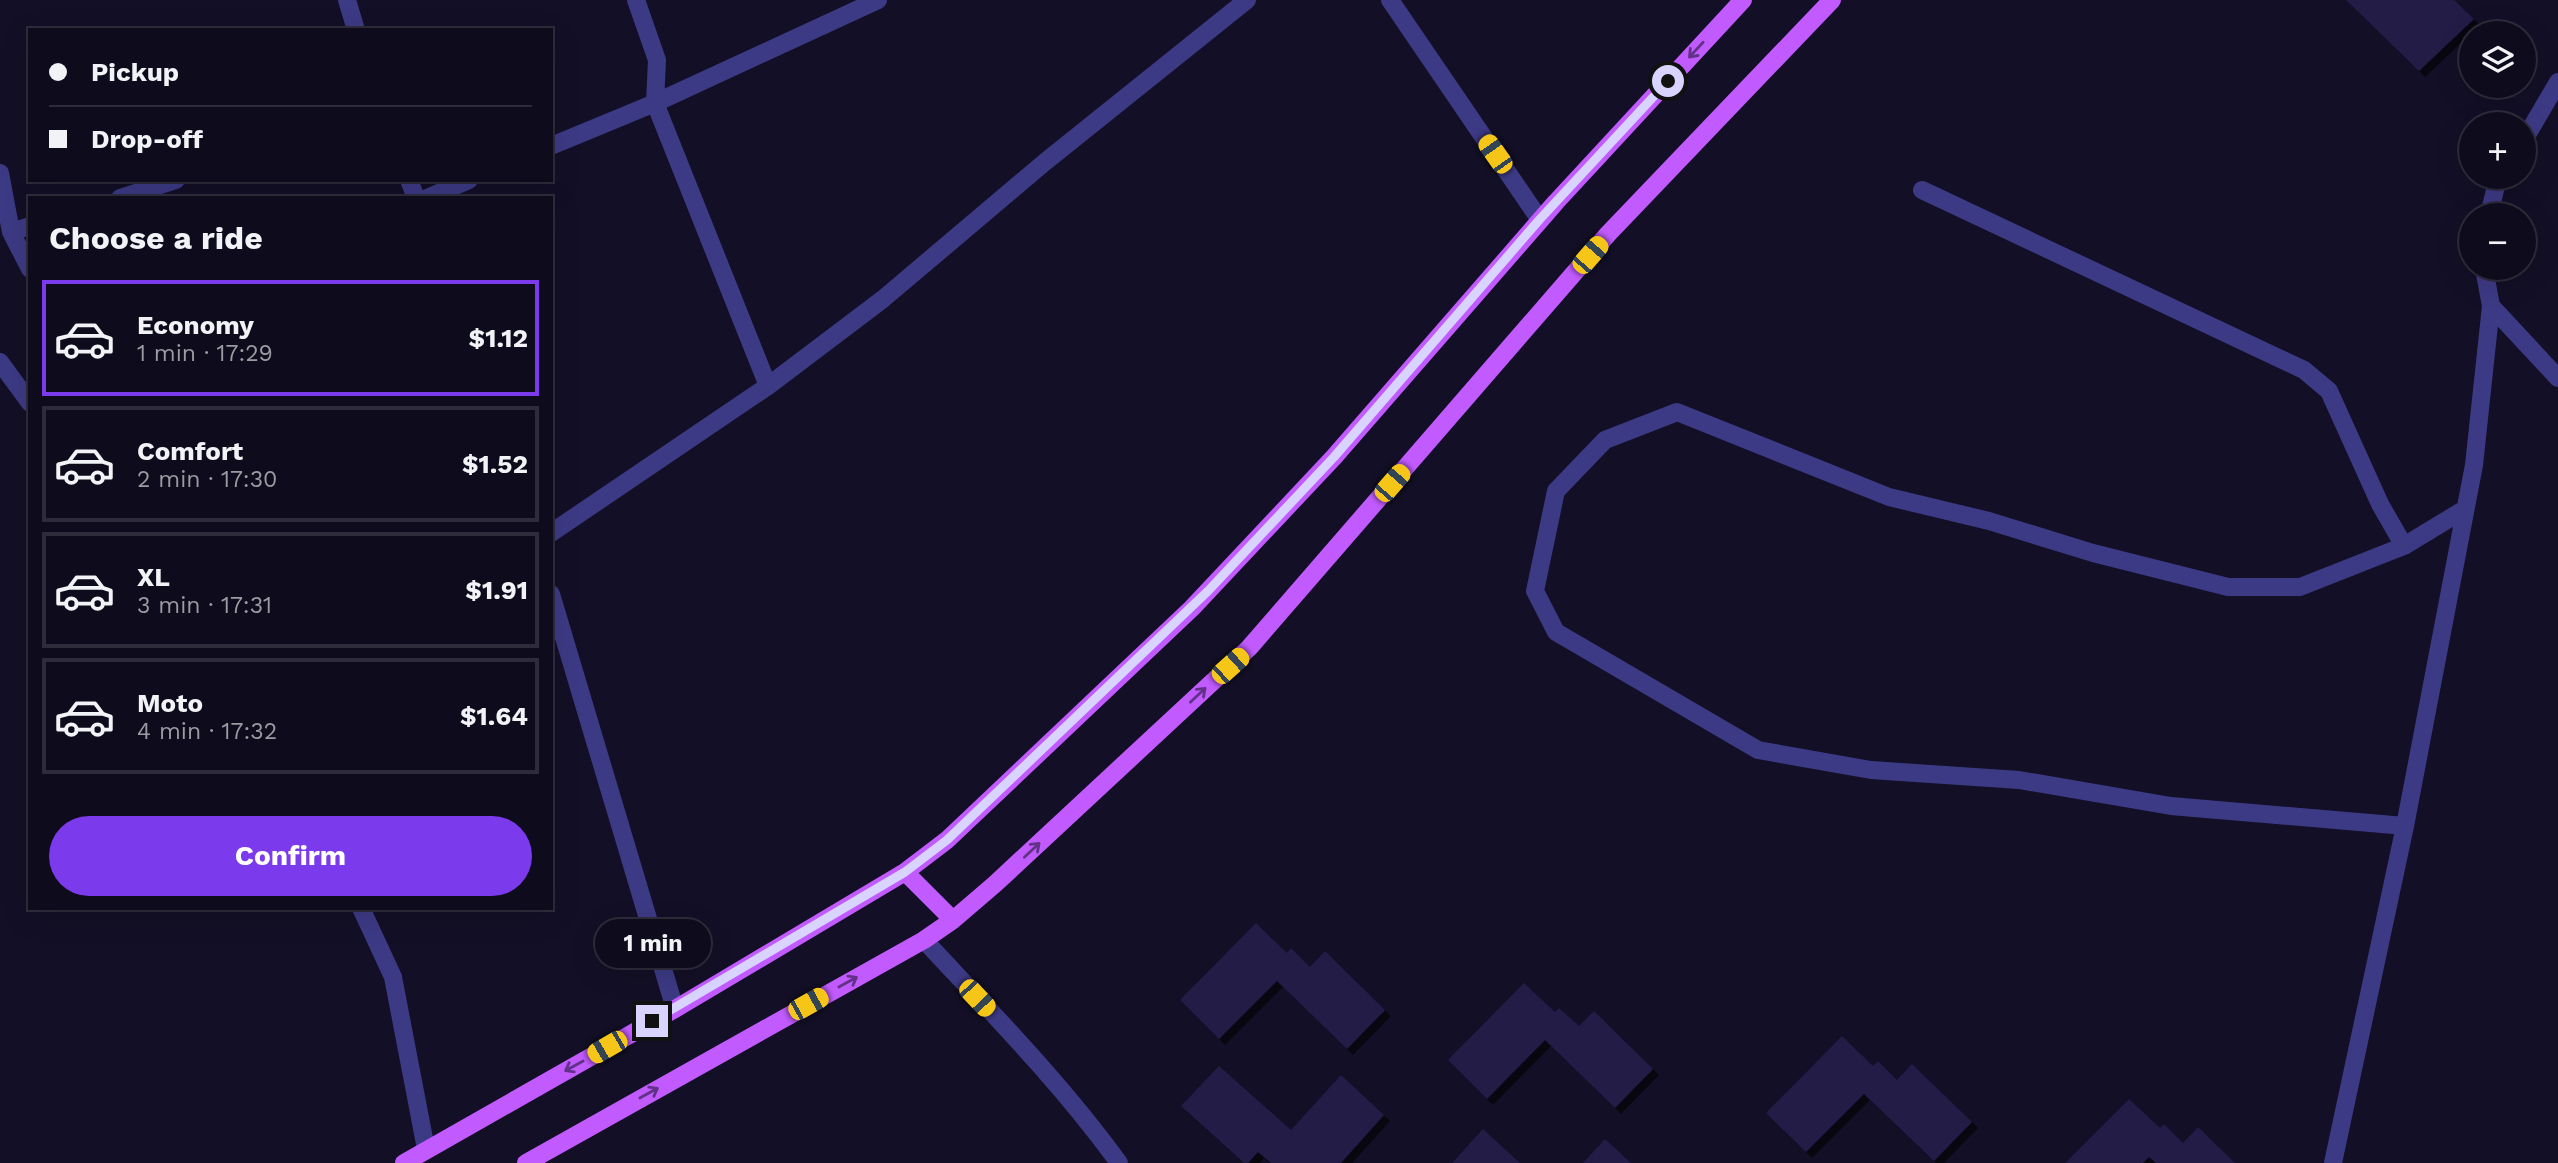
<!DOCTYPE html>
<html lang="en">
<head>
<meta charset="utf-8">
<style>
	:root { --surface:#0e0b1c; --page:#1c1929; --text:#f1f3f6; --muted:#9b9ba3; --line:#2e2b3b; --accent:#7c3aed }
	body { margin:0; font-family:"Work Sans",sans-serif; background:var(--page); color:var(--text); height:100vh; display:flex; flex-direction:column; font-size:26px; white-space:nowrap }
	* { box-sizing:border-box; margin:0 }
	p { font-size:23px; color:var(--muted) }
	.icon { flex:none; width:38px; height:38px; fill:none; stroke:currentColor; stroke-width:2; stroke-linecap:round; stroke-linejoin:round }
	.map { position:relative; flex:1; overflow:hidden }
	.sheet { position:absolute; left:28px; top:196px; width:525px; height:714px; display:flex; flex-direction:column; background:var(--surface); border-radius:0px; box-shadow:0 7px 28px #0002,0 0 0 2px var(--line) }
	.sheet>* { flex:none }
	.hud { position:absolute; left:28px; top:28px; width:525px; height:154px; border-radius:0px; box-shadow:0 7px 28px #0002,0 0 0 2px var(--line); display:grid; align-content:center; height:154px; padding:0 21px; background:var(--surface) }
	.tools { position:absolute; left:2459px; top:21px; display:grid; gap:14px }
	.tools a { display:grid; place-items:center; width:77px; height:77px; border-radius:50%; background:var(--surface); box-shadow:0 7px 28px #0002,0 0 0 2px var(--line); font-size:35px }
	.end { position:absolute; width:32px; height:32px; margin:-16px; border:9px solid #d9d4ff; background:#111; box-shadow:0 0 0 4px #111 }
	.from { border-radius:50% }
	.bubble { position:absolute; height:49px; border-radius:24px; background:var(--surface); box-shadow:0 7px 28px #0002,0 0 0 2px var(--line); font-size:23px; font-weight:700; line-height:49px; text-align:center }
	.car { position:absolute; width:21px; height:42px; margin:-21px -10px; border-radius:9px; box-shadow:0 0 5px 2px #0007; background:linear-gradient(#f5c518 24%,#345 0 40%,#f5c518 0 76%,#345 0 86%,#f5c518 0) }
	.hud b { display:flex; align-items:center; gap:24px; height:66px; font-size:26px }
	.hud b+b { border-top:2px solid var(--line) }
	.hud i { width:18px; height:18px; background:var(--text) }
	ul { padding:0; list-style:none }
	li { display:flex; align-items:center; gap:21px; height:116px; margin:0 14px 10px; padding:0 7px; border:4px solid var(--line); border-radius:0px }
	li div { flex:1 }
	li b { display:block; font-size:26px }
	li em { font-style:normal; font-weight:700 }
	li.selected { border-color:var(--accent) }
	li>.icon { width:63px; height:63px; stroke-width:1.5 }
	h2 { padding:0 21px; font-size:32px; line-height:84px }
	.primary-button { display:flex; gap:14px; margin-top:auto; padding:14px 21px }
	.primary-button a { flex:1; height:80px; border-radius:42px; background:var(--accent); color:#fff; font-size:28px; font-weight:700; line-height:80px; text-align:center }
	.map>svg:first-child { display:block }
	.building { fill:#241b47; filter:url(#shadow) }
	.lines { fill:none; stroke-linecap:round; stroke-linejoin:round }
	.street { stroke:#3d3a85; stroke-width:18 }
	.primary { stroke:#c25bff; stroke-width:18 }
	.oneway { stroke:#623188 }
	.route { stroke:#d9d4ff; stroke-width:9 }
</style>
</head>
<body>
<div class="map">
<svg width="2558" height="1163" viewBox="0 0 2558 1163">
	<defs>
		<filter id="shadow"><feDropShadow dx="6" dy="6" stdDeviation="0" flood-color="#0009"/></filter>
	</defs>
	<rect width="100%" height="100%" fill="#130f26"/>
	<path class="building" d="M2346,0H2454L2474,19L2419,71Z
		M1256,923L1287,953L1291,948L1310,967L1325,951L1385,1010L1347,1049L1277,981L1219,1039L1180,1000Z
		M1524,983L1555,1012L1559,1008L1579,1026L1594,1011L1653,1069L1615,1108L1545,1040L1487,1099L1448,1060Z
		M1842,1036L1873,1066L1878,1061L1897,1080L1912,1064L1972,1122L1934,1161L1864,1094L1806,1152L1766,1113Z
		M1219,1066L1291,1130L1341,1075L1384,1115L1341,1163H1271L1258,1152L1248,1163H1244L1181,1106Z
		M2129,1099L2160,1128L2164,1124L2183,1143L2198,1127L2235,1163H2156L2149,1157L2143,1163H2065Z
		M1483,1129L1520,1163H1452Z
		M1605,1139L1631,1163H1583Z"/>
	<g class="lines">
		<path class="street" d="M347,0L356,30
			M636,0L657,60L655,103L768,386
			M1390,0L1540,220
			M2524,140L2558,82
			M551,146L655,103L878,0
			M0,173L11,232L30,269
			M409,180L416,198
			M1922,190L2304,370L2329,391L2380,504L2404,546
			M120,198L176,180
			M427,198L469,180
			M2489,215L2496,186L2501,177
			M11,232L30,226
			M2491,306L2558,378
			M0,362L30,403
			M551,533L768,386L883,299L1045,162L1247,0
			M551,594L675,1009
			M2405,826L2171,806L2019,780L1871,770L1758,750L1556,632L1535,591L1556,491L1605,440L1677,412L1889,497L1989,521L2093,553L2228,587H2300L2404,546L2465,509
			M361,908L393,977L426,1149
			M924,940C991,1012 1061,1083 1119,1163
			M2333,1163L2405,826L2474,465L2491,306L2484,268"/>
		<path class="primary" d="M905,872L953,920
			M404,1163L675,1009L905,872L947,840L1192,608L1334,457L1556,202L1743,0
			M526,1163L924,940L953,920L995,884L1249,648L1608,234L1832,0"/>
	</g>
	<defs><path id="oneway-shaft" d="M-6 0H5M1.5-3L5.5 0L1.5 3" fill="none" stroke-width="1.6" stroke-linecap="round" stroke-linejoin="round" transform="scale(1.75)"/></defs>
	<g class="oneway">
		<use href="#oneway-shaft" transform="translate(1696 50) rotate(133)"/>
		<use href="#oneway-shaft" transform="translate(1198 695) rotate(-43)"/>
		<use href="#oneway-shaft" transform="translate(1032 850) rotate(-43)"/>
		<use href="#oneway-shaft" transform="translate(848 982) rotate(-29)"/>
		<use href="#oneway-shaft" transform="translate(574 1066) rotate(151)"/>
		<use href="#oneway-shaft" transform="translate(649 1093) rotate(-29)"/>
	</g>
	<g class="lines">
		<path class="route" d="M652,1021L905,872L947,840L1208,591L1334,457L1540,219L1668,81"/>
	</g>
</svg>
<div class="tools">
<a><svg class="icon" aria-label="layers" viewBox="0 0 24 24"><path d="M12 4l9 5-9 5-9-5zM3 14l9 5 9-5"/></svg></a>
<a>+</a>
<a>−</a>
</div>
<i class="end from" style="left:1668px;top:81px"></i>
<i class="end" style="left:652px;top:1021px"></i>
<div class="bubble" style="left:595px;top:919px;width:116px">1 min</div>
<i class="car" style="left:1495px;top:154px;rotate:325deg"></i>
<i class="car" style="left:1590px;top:255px;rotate:41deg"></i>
<i class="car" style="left:1392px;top:483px;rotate:41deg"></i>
<i class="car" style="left:1230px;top:666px;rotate:48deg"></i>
<i class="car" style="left:977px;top:998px;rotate:137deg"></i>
<i class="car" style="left:808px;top:1004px;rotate:61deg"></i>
<i class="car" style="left:607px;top:1047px;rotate:240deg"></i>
<div class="hud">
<b><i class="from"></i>Pickup</b>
<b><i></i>Drop-off</b>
</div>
<section class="sheet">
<h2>Choose a ride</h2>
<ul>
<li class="selected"><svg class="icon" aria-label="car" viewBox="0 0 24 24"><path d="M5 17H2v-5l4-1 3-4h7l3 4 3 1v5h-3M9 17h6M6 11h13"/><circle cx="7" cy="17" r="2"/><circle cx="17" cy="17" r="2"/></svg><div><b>Economy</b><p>1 min · 17:29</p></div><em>$1.12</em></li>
<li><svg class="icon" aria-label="car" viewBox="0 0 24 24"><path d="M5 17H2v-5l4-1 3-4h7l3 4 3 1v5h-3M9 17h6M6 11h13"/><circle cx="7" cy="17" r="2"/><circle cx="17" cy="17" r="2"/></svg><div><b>Comfort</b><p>2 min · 17:30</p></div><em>$1.52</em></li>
<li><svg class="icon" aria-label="car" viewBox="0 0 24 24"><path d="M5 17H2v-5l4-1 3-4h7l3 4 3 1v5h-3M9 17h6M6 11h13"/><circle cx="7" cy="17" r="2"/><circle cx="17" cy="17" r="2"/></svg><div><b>XL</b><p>3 min · 17:31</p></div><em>$1.91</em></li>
<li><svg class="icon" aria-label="car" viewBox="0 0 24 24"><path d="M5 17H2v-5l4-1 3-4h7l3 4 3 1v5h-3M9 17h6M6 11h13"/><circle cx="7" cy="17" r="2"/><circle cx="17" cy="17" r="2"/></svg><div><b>Moto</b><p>4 min · 17:32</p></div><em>$1.64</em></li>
</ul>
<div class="primary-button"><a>Confirm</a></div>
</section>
</div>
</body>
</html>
